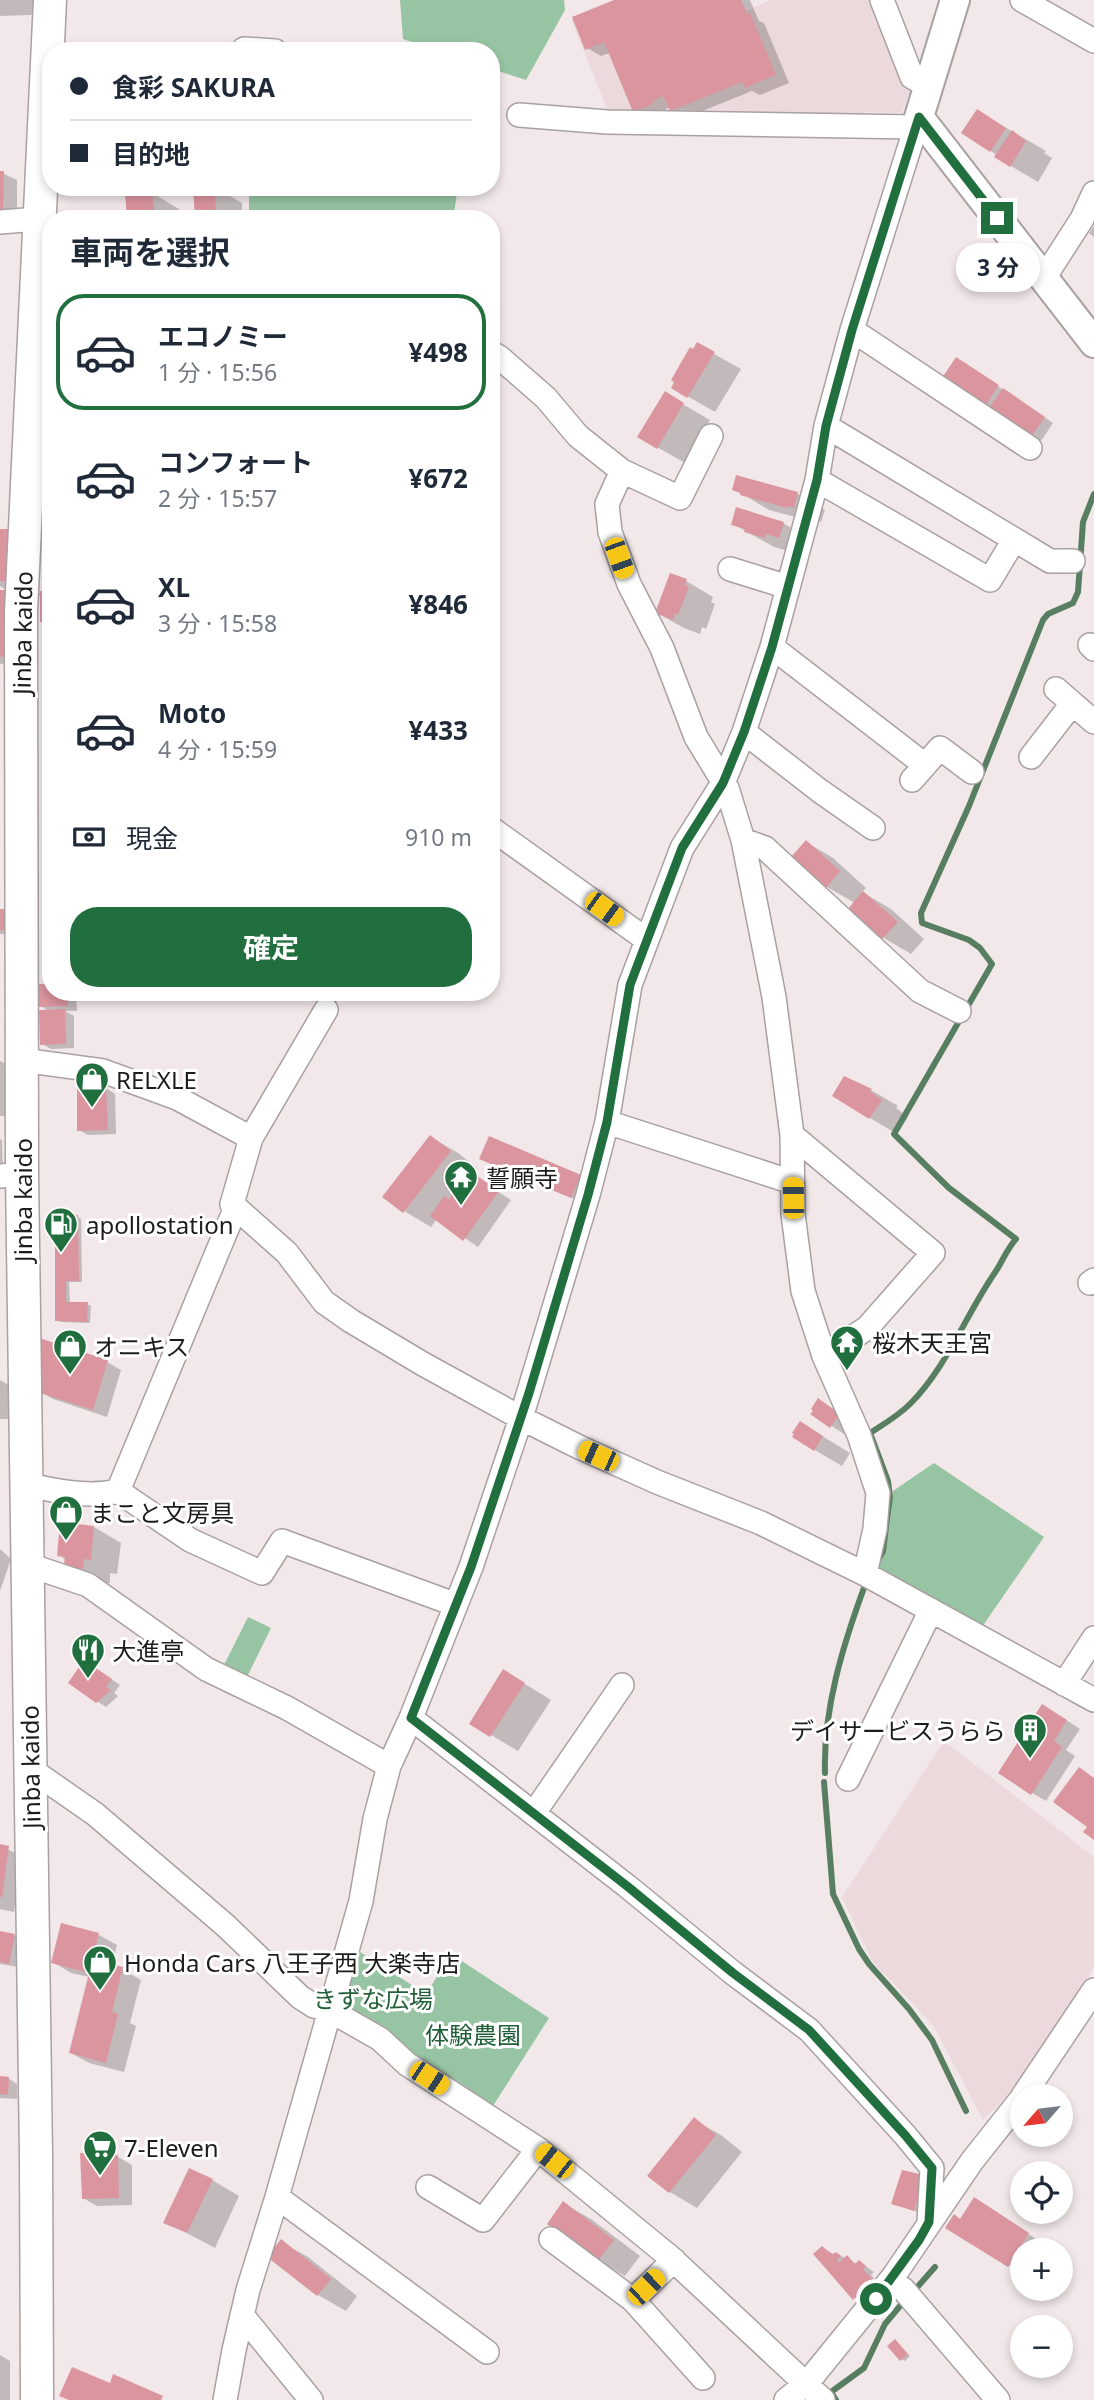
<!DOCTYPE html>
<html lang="ja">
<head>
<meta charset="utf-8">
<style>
	:root { --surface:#fff; --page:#f2f2f3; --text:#1f2937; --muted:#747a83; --line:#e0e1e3; --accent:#216f3f }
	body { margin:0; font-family:"Noto Sans","Noto Sans JP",sans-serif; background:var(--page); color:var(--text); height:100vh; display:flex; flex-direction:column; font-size:26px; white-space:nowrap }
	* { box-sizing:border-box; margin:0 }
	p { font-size:23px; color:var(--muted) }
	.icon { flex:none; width:38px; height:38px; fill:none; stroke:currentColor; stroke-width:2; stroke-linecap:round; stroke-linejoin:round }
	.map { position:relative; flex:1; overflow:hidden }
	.side { position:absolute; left:42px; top:210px; width:458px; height:791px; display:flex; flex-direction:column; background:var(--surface); border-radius:28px; box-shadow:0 4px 10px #0003 }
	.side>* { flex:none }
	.banner { position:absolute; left:42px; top:42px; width:458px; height:154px; border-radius:28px; box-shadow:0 4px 10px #0003; display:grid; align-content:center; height:154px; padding:0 28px; background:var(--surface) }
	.needle { width:46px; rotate:242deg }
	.tools { position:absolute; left:1010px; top:2084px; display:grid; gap:14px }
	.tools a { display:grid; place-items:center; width:63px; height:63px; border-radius:50%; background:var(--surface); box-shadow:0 4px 10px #0003; font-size:35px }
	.end { position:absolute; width:32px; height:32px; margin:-16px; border:9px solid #216f3f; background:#fff; box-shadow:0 0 0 4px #fff }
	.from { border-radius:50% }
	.bubble { position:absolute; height:49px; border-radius:24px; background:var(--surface); box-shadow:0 4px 10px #0003; font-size:23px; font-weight:700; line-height:49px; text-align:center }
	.car { position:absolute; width:21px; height:42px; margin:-21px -10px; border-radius:9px; box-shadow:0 0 5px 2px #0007; background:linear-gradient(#f5c518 24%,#345 0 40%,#f5c518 0 76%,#345 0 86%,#f5c518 0) }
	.banner b { display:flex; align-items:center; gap:24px; height:66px; font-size:26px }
	.banner b+b { border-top:2px solid var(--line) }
	.banner i { width:18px; height:18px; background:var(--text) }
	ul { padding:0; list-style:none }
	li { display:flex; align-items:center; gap:21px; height:116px; margin:0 14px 10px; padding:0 14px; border:4px solid transparent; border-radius:28px }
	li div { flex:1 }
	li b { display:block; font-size:26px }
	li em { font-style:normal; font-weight:700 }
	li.active { border-color:var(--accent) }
	li>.icon { width:63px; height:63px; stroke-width:1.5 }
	h2 { padding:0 28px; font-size:32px; line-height:84px }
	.pay { display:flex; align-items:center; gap:18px; height:77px; padding:0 28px; font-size:26px }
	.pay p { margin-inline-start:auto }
	.action { display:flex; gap:14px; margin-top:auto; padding:14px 28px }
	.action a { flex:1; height:80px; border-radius:28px; background:var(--accent); color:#fff; font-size:28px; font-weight:700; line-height:80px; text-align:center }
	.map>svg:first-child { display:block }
	.built { fill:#ecd9db }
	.green { fill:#97c5a3 }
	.shadow { fill:#0003 }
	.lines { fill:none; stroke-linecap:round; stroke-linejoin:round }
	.stream { stroke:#577e61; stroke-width:6 }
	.building { fill:#db959f }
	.minor-casing { stroke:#a9a0a1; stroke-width:26 }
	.tertiary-casing { stroke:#a9a0a1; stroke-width:32 }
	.secondary-casing { stroke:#a9a0a1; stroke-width:35 }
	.minor { stroke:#fff; stroke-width:23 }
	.tertiary { stroke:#fff; stroke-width:28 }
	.secondary { stroke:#fff; stroke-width:32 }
	.route { stroke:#216f3f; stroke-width:9 }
	.labels { text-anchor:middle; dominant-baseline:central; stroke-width:6; stroke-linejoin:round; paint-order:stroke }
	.street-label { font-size:24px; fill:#1e1b1b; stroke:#fff }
	.poi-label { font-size:24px; fill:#1e1b1b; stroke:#fff; text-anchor:start }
	.park-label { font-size:24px; fill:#205f37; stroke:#fff }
</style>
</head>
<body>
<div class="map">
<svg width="1094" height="2400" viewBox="0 0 1094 2400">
	<rect width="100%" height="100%" fill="#f2e8e9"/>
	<path class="built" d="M741,0L746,11L770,0H873L910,90L902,113L865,112L858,116L680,109L679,113L609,114L571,19Z
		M944,1741L1094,1857V1967L1029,2075L983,2120L933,2025L872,1961L842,1897Z"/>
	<path class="green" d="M400,0H564L565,10L526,80L492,69V51H438L403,39Z
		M249,187H458L453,219H249Z
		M934,1463L1044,1537L982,1627L877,1568C889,1543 891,1518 893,1491Z
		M248,1617L271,1628L247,1677L224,1665Z
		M349,1945L426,1994L451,1954L549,2018L491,2109L331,2011Z"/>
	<path class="shadow" d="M0,0H57L60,14L0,16Z
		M619,0H750L759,21L764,23L789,83L760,95L752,91L685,118L670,107L666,109V111L648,119L634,111L610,53L601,56L587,48Z
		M977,111L1046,151L1044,153L1052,158L1038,182L1011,166L991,151Z
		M0,172L17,180V217H0Z
		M215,187L242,203V219H197Z
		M152,193L179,209L180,219H129Z
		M1094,226V237L1089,233Z
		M698,345L741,369L715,412L673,388Z
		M965,364L1053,423L1041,441L945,377Z
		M665,394L710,420L685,463L639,437Z
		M737,477L798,494L825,510L821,522L815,520L814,522L769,510L734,489Z
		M783,523L810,539L792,552L774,547L733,524Z
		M0,531H13L40,547L39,593H51V626L42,621V596L11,595L18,663L0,664V592H10L0,586Z
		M686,581L713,597L711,602L715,604L706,629L702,627L700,634L684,628L657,613Z
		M806,842L833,858L866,888L862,892L891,909L924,939L911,954L884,938L850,908L855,903L827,887Z
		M0,911L19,934H0Z
		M51,992H76L77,1011H65L74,1016V1048L51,1049L42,1044L50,1012L41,1006Z
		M0,1061L16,1069L15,1116H0Z
		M859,1083L898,1106L896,1108L908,1117L897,1134L870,1118Z
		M106,1088L115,1094L116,1134L88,1135L79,1130Z
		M431,1137L458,1153L477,1168L472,1175L511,1200L478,1247L437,1219L431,1227L404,1211Z
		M0,1139L2,1140L3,1171H0Z
		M490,1164L580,1176L589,1181L581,1202Z
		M78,1217L81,1219L82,1282H69L70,1304H87L91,1306L90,1323L61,1322L57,1320Z
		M107,1362L121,1370L107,1417L53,1399L39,1391Z
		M0,1380L21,1392V1419H0Z
		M819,1401L846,1416L858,1443L813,1414Z
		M801,1423L850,1453L842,1466L815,1450Z
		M94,1527L121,1543L117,1574L110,1573V1583H99L71,1567L66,1560L59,1555Z
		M0,1549L11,1559L0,1591Z
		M93,1667L120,1685L114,1693L118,1696L106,1707L97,1701Z
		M504,1671L551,1700L518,1751L471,1723Z
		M1057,1714L1080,1729L1066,1750L1075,1756L1046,1801L1032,1793Z
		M0,1846L22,1856L14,1912L0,1909Z
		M0,1933L15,1936L23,1941L18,1967L0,1964Z
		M99,1935L117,1945L112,1966L122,1969L141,1980L130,2023L136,2026L124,2072L89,2063L71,2053L89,1977L71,1973L53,1962Z
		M0,2078H8L17,2084V2099L0,2098Z
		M694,2120L721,2135L742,2152L697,2208L670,2192L650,2175Z
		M92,2154L99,2158L118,2157L132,2165V2205L97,2206L83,2198Z
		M923,2177V2214L893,2203Z
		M212,2180L239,2196L215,2248L166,2222Z
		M564,2204L591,2219L640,2256L625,2276L598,2260Z
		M988,2208L1041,2242L1036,2250H1022V2273L948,2228Z
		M281,2242L308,2257L357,2296L346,2311L318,2295L270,2256Z
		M822,2248L834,2256L837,2254L857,2264L860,2262L874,2272L871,2275L880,2285L863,2303L855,2298Z
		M895,2341L910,2356L905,2361L901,2359Z
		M0,2355L10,2361V2400H0Z"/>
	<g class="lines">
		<path class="stream" d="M877,1562L883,1551L890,1497L888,1481L870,1433C884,1424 898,1416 910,1404C947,1367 966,1314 996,1271C1003,1260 1007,1249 1016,1239L949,1188L894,1134L992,964L980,948L969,940L922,923L921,913L969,806L1043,620L1048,614L1073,603L1078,592L1083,522L1094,494
			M825,1773C823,1709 843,1645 865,1585
			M824,1782L833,1894L859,1949L869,1964L909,2009L932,2040L966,2111
			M913,2292L935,2267
			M836,2400L831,2392L864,2368L885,2324L905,2300"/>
	</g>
	<path class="building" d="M614,0H741L747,14L750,13L776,75L745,88L742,82L670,111L663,96L653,101V104L633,112L604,42L585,50L572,17Z
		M977,109L1006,128L990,152L961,133Z
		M1012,130L1026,141L1010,167L994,157Z
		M0,171H4L3,210H0Z
		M193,187H215L216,219H195Z
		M152,191L155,219H127L125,193Z
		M697,342L715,352L687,398L671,388L674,382L671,380L690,347L693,349Z
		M956,357L999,385L985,406L942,378Z
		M1003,388L1045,417L1031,437L989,408Z
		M665,391L684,403L657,449L637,437Z
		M736,475L798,492L794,508L788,506L787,508L740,495V493L732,490Z
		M736,507L784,522L779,538L766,534L765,538L744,532L745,529L731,525Z
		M0,529H14L12,581H0Z
		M670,573L687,579L685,585L689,587L678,615L675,613L673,620L655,613Z
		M0,590H7L5,656L0,657Z
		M40,591H51V622H40Z
		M806,840L840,871L826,888L791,857Z
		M863,891L898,922L882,939L848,909Z
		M0,909H10L11,930H0Z
		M39,984H51V992H68V1006L39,1007Z
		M65,1009L66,1044L40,1045L39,1010Z
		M844,1076L872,1089L870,1091L882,1100L869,1119L832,1096Z
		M106,1087L108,1130L77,1131V1088Z
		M430,1135L451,1151L403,1213L382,1197Z
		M489,1136L581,1175L571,1198L479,1159Z
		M470,1171L499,1191L463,1241L430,1216L444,1196L449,1199Z
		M78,1215L79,1281H66V1302H88L87,1322L55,1321V1216Z
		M36,1337L108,1360L93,1410L37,1392Z
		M818,1398L840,1414L830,1428L810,1414L813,1411L811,1409Z
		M800,1421L823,1436L814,1451L792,1437L794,1434L792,1433Z
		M60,1522L94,1526L91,1560L84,1559L83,1569L70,1568L64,1563L65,1557L57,1556Z
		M84,1660L112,1679L106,1687L111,1690L96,1703L68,1683Z
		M503,1669L525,1683L490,1737L469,1724Z
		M1042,1704L1067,1720L1054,1741L1062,1747L1031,1795L998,1773Z
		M1079,1767L1094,1778V1840L1083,1832L1087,1827L1053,1802Z
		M0,1844L9,1846L2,1897H0Z
		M61,1923L99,1933L92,1960L123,1967L112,2012L118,2014L106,2063L69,2053L89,1973L51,1963Z
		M0,1931L15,1934L9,1964L0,1962Z
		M0,2076L9,2077L8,2095L0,2094Z
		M694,2117L716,2135L669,2193L647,2176Z
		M93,2152V2156L118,2155L119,2198L82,2199L80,2153Z
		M189,2168L213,2179L187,2233L163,2223Z
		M902,2170L924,2175L914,2211L891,2204Z
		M974,2197L1029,2233L1008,2267L945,2228L954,2214L960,2219Z
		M563,2201L614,2240L597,2262L547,2224Z
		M281,2239L331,2279L317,2296L267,2257Z
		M822,2246L828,2251L833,2254L836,2252L841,2256L837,2260L839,2263L847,2255L855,2264L859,2260L866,2266L863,2269L872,2279L853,2300L813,2254Z
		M895,2339L908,2354L900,2361L887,2346Z
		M72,2367L110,2383L113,2374L163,2396L161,2400H69L59,2396Z"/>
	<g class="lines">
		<g class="minor-casing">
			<path id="minor" d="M882,0L912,77L927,85
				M1022,0L1094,41
				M244,49L275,51
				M519,115L607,122L916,127
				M0,222L38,219
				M1044,278L1082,219L1094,193
				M852,330L1030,448
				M492,353L499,357L546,398L578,436L622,471L607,504L610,532L629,584L662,648L696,737L727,788L743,840L774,997L792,1135L793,1214L803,1291L824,1356L859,1435L878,1493L875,1529L865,1574
				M826,426L1050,561H1073
				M622,471L680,498L711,436
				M817,480L990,580L1014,540
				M730,569L788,587
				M1090,645L1094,649
				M772,647L925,765
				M1056,689L1094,722
				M744,732L820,791L873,828
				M1031,757L1072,704
				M912,780L940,748L972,772
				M492,829L647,940
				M743,840L765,848L920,991L959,1011
				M326,1010L251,1138L232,1204L287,1253L324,1302L351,1321L423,1364L521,1418L579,1447L657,1482L761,1523L865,1574L1094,1700
				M22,1060L103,1071L177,1098L251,1138
				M607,1122L792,1182
				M792,1135L933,1253L867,1328L824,1356
				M0,1176L22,1174
				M1090,1283L1094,1280
				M25,1484C54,1491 89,1498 118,1491L236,1207
				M118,1491L190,1540L262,1573L282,1541L454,1604
				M26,1564L88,1585L206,1669L287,1708L389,1766
				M1064,1684L1094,1638
				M411,1718L627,1886L733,1973L809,2030L905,2135L932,2168L929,2222
				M29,1768L95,1814L225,1925L300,1997L314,2006L331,2011L380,2039L407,2064L538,2149L670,2257L823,2400
				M848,1779L931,1610
				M534,1813L622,1685
				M1023,2096L1094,1990
				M428,2187L483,2220L538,2149
				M277,2197L487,2352
				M551,2239L633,2300L703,2378
				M903,2289L998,2400
				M633,2300L674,2260
				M242,2315L311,2400
				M225,2400L234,2350L248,2290L277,2197L361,1901L375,1819L389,1766L411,1718L471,1567L521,1418L588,1195L607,1122L630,985L682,848L723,783L744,732L772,647L817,480L826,426L852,330L919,117
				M786,2400L807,2383L893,2277L972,2161L1022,2098"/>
		</g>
		<g class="tertiary-casing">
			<path id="tertiary" d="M955,0L919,117L1094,343"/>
		</g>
		<g class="secondary-casing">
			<path id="secondary" d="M37,2400L36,2155L22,1174L21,612L50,0"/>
		</g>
		<use href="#minor" class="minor"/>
		<use href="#tertiary" class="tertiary"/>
		<use href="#secondary" class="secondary"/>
	</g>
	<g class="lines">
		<path class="route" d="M876,2299L919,2240L929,2222L932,2168L905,2135L809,2030L733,1973L627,1886L411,1718L471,1567L529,1393L588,1195L607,1122L630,985L682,848L723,783L744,732L772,647L817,480L826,426L852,330L919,117L997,218"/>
	</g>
	<defs>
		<g id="shop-pin" transform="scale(1.75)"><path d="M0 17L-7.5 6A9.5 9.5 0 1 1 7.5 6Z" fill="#216f3f" stroke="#fff"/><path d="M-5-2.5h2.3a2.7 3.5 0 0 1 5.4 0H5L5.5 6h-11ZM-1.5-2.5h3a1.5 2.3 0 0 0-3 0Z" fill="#fff"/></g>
		<g id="temple-pin" transform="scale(1.75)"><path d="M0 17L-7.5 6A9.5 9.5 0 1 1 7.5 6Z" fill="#216f3f" stroke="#fff"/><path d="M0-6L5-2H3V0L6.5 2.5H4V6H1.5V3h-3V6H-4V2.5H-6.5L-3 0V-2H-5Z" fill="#fff"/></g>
		<g id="fuel-pin" transform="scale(1.75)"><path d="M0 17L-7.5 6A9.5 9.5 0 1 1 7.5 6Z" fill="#216f3f" stroke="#fff"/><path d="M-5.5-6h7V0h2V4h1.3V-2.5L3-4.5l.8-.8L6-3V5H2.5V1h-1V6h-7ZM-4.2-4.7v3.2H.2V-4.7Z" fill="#fff"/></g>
		<g id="restaurant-pin" transform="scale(1.75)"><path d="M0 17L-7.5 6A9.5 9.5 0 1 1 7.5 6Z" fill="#216f3f" stroke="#fff"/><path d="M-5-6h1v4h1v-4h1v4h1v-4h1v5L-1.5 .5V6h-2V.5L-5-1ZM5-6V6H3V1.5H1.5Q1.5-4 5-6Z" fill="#fff"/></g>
		<g id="building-pin" transform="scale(1.75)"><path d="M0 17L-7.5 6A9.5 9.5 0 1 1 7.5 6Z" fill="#216f3f" stroke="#fff"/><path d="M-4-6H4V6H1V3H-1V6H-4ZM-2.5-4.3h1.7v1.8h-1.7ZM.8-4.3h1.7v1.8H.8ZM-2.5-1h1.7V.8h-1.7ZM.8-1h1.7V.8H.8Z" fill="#fff"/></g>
		<g id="supermarket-pin" transform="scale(1.75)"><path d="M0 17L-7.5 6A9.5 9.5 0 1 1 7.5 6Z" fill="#216f3f" stroke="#fff"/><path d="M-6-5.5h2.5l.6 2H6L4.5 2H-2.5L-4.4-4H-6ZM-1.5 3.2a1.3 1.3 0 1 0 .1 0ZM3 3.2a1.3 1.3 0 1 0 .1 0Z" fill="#fff"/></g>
	</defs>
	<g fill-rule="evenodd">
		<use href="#shop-pin" x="92" y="1079"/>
		<use href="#temple-pin" x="461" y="1177"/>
		<use href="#fuel-pin" x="61" y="1224"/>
		<use href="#temple-pin" x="847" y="1342"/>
		<use href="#shop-pin" x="70" y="1346"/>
		<use href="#shop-pin" x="66" y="1512"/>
		<use href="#restaurant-pin" x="88" y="1650"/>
		<use href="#building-pin" x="1030" y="1730"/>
		<use href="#shop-pin" x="100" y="1962"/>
		<use href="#supermarket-pin" x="100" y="2147"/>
	</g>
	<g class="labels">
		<g class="street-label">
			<text transform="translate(22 633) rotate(-89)">Jinba kaido</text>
			<text transform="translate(22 1200) rotate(-90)">Jinba kaido</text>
			<text transform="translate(30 1767) rotate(-91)">Jinba kaido</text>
		</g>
		<g class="poi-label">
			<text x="116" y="1079">RELXLE</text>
			<text x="486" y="1177">誓願寺</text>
			<text x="86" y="1224">apollostation</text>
			<text x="872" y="1342">桜木天王宮</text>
			<text x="94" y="1346">オニキス</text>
			<text x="90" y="1512">まこと文房具</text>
			<text x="112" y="1650">大進亭</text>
			<text x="1006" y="1730" text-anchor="end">デイサービスうらら</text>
			<text x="124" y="1962">Honda Cars 八王子西 大楽寺店</text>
			<text x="124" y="2147">7-Eleven</text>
		</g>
		<g class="park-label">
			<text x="373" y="1998">きずな広場</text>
			<text x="473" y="2034">体験農園</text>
		</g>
	</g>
</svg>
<div class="tools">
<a><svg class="needle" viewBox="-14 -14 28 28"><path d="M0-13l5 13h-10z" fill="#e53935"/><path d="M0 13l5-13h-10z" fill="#747a83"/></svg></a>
<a><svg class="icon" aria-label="locate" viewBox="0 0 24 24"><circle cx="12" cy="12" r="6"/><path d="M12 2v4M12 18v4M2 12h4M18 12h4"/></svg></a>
<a>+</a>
<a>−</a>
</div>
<i class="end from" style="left:876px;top:2299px"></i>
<i class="end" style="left:997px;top:218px"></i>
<div class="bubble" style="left:956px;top:243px;width:84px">3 分</div>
<i class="car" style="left:619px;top:558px;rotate:160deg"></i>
<i class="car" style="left:604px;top:909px;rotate:126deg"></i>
<i class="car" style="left:793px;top:1198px;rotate:359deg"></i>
<i class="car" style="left:598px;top:1456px;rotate:294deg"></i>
<i class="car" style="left:429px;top:2078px;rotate:123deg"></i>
<i class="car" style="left:554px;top:2161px;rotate:308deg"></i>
<i class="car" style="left:646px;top:2287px;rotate:46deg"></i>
<div class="banner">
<b><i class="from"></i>食彩 SAKURA</b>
<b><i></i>目的地</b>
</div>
<section class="side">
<h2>車両を選択</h2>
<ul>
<li class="active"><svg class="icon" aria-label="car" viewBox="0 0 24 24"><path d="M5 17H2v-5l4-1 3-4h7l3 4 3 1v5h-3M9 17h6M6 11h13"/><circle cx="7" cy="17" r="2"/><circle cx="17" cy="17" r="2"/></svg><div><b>エコノミー</b><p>1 分 · 15:56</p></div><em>¥498</em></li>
<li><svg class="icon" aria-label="car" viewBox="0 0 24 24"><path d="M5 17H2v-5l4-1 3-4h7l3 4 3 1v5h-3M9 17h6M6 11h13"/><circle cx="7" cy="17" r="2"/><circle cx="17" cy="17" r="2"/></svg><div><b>コンフォート</b><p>2 分 · 15:57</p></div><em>¥672</em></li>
<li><svg class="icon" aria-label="car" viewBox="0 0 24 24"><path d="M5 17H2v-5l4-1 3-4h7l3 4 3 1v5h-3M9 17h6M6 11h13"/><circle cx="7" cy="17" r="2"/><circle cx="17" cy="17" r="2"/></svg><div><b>XL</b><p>3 分 · 15:58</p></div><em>¥846</em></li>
<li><svg class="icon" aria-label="car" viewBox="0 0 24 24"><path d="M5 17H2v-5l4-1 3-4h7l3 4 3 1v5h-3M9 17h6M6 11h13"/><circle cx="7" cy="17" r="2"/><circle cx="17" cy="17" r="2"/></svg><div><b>Moto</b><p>4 分 · 15:59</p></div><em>¥433</em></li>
</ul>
<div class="pay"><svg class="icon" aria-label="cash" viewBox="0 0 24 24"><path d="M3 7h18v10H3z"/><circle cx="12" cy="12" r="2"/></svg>現金<p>910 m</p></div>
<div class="action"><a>確定</a></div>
</section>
</div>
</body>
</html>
